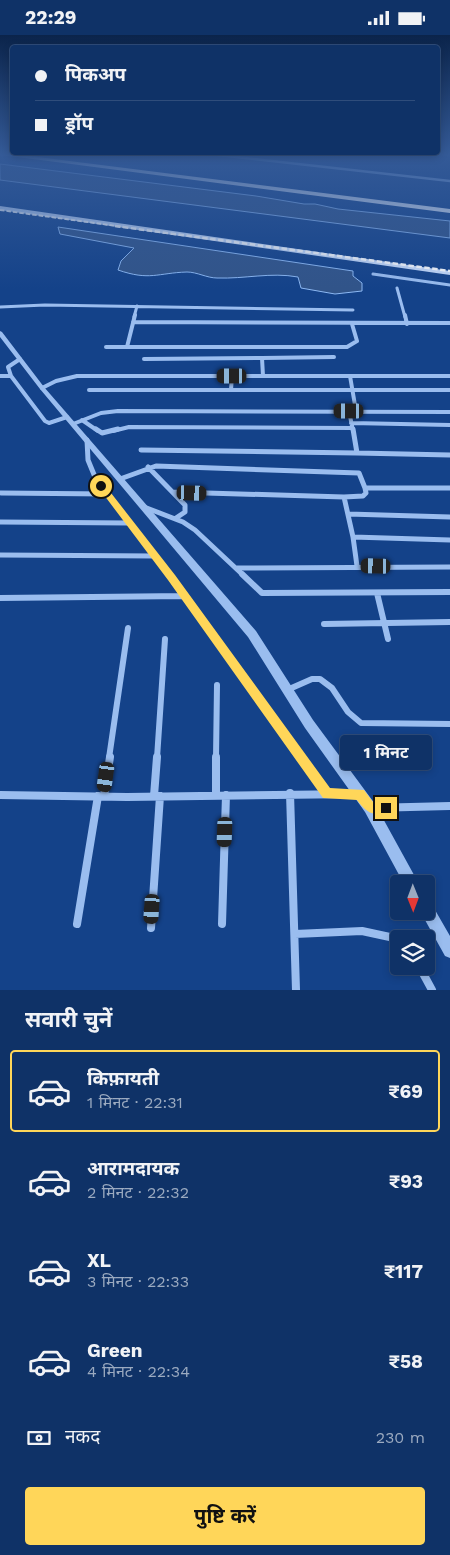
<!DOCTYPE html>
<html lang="hi">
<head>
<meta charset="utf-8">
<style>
	:root { --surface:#0f3267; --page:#183a6d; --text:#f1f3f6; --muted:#9baac0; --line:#2f4d7b; --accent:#ffd659 }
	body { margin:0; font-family:"Work Sans","Noto Sans Devanagari",sans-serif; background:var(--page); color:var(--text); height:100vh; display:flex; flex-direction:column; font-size:19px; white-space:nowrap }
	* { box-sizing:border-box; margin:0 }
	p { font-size:16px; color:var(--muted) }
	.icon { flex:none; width:28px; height:28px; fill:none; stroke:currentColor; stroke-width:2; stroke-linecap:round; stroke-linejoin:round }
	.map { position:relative; height:955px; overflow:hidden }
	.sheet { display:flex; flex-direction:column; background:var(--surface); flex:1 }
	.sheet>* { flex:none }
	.hud { position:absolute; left:10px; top:10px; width:430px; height:110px; border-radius:5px; box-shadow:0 2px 8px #0003,0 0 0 1px var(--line); display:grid; align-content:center; height:110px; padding:0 25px; background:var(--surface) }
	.needle { width:32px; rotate:179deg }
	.controls { position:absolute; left:390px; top:840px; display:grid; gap:10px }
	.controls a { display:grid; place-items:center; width:45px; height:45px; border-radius:5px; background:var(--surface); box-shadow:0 2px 8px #0003,0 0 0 1px var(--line); font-size:25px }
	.end { position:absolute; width:22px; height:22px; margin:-11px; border:6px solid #ffd659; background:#111; box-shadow:0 0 0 2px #111 }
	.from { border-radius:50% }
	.bubble { position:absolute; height:35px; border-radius:5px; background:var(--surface); box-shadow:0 2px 8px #0003,0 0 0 1px var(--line); font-size:16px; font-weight:700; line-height:35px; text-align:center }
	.car { position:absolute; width:15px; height:30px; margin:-15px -8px; border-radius:6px; box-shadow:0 0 4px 1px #0007; background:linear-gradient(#222 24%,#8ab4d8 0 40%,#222 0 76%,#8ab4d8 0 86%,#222 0) }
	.hud b { display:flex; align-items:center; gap:18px; height:48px; font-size:19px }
	.hud b+b { border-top:1px solid var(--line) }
	.hud i { width:12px; height:12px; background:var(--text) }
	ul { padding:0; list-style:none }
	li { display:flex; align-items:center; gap:15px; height:82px; margin:0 10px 8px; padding:0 15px; border:2px solid transparent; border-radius:5px }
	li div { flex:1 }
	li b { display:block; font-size:19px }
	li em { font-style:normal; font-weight:700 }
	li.selected { border-color:var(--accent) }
	li>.icon { width:45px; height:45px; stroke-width:1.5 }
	h2 { padding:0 25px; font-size:22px; line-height:60px }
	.pay { display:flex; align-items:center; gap:12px; height:55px; padding:0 25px; font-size:19px }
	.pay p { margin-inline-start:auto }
	.primary-button { display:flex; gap:10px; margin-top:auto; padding:10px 25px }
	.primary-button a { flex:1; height:58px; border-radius:5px; background:var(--accent); color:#111; font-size:20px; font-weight:700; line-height:58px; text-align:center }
	.status { display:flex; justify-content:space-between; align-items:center; height:35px; padding:0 25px; background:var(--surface); direction:ltr }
	.status svg { height:14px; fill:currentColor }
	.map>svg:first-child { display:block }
	.water { fill:#315489; stroke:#8cb8f3 }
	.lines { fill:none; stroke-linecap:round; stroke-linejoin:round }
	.minor-far5 { stroke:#9abdef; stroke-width:2.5 }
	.minor-far4 { stroke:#9abdef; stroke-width:3 }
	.minor-far3 { stroke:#9abdef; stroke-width:4 }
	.minor-far2 { stroke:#9abdef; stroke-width:5 }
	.minor-far1 { stroke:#9abdef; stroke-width:6 }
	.minor { stroke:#9abdef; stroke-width:8 }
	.tertiary { fill:#9abdef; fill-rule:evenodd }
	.secondary { fill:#c8dcfb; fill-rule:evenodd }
	.trunk { fill:#f1f6ff; fill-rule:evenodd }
	.rail-far1 { stroke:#fff; stroke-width:2; stroke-dasharray:4.5 2; stroke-linecap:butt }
	.rail { stroke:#fff; stroke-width:2.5; stroke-dasharray:5.5 2.5; stroke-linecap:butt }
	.route { fill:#ffd659 }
</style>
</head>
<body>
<div class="status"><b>22:29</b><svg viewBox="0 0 49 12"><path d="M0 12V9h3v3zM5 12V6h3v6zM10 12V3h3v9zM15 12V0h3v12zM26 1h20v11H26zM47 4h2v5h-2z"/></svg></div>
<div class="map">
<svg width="450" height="955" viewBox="0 0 450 955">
	<rect width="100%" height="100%" fill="#144289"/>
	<path class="water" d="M0,129L256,161L304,169H315L338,174L450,186V203L0,145Z
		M58,192L353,236V241L362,248V256L335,259L301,253L298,242C271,237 245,244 217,243C207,243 197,237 187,237C157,238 150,246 118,235L121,226L134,213L60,199Z"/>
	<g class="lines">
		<path class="minor-far5" d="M218,120L450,146"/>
		<path class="minor-far4" d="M373,239L450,250
			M397,253L405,282
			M0,272L45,270L353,275
			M134,282L137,271"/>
		<path class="minor-far3" d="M405,280L407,289
			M133,287L450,288
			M106,312H347L357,306L352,289
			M127,312L135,280
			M262,323L334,322
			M20,324L8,332L11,341L45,386L49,388L67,382
			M144,324L262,323L263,341
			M0,341H11
			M350,341L356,376
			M42,353L56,346L77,341H450
			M89,355H450
			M231,355L232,341
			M349,376L353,396
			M82,385L98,396
			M351,388L450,390
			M73,389L101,378L118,376L450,377
			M113,396L129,392L352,393"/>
		<path class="minor-far2" d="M96,394L102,398L118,394
			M353,394L357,418L450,420
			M87,405L88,425L95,442L169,540
			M141,415L357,418
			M148,432L185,470V477L176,483
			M120,444L156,431L359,438L365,453
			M173,457L344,462L363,461L366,458L365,453H450
			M1,458L107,459
			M344,462L353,502
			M144,472L183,487L195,495L243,540
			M348,479L450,482
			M0,487L129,488
			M0,520L155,521
			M357,531L353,502L450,505
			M237,533L450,532"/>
		<path class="minor-far1" d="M168,539L301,723
			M242,539L262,558L450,557
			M377,558L388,604
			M0,563L184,561
			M324,589L450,587
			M287,655L312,644H320L332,653L348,677L361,688L450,689
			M109,723L128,593
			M157,723L165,604
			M216,723L217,650"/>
		<path class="minor" d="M300,722L327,759
			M290,758L296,955
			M0,760L127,762L357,759
			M216,760V722
			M104,761L110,722
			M154,761L157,722
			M371,773L450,771
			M77,889L98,761
			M222,889L226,760
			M151,893L160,761
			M295,899L362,896L399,904
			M419,931L432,955"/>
		<path class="tertiary" d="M0,296L2,297L44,352L256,596L313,685L375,769L419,849H404L365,777L305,693L248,602L40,354L0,302Z
			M426,866L431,868L450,901V923L445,921L420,876H426Z"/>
		<path class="secondary" d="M0,171L450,236V240L0,175Z"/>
		<path class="trunk" d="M2,120H22L450,174V178Z"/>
		<path class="rail-far1" d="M0,175L124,192"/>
		<path class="rail" d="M115,191L450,236"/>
	</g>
	<linearGradient id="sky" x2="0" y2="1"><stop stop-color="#0b244b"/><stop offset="0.47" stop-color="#345a97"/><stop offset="1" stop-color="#345a97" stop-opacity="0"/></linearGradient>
	<rect width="450" height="254" fill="url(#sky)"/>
	<path class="route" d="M98,449H104L175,540L330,753L364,755L373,767L390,769L392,773L390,777C374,783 366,777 357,765L323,763L168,545L98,452Z"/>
</svg>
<div class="controls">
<a><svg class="needle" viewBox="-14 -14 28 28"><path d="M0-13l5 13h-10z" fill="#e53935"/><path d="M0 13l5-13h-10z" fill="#9baac0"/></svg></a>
<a><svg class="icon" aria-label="layers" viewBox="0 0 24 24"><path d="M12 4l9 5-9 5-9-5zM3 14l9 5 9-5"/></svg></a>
</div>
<i class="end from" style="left:101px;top:451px"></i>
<i class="end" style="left:386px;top:773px"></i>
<div class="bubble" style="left:340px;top:700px;width:92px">1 मिनट</div>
<i class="car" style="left:232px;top:341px;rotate:270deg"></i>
<i class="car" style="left:349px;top:376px;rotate:270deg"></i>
<i class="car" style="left:192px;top:458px;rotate:92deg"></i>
<i class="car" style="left:376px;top:531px;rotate:271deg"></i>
<i class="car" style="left:106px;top:742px;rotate:188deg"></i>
<i class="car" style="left:225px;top:797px;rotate:182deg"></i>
<i class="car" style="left:152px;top:874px;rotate:184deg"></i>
<div class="hud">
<b><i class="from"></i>पिकअप</b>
<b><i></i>ड्रॉप</b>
</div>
</div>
<section class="sheet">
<h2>सवारी चुनें</h2>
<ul>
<li class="selected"><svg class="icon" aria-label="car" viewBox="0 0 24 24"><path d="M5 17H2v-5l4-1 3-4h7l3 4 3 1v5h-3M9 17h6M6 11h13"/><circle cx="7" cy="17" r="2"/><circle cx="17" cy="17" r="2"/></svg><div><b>किफ़ायती</b><p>1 मिनट · 22:31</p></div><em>₹69</em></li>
<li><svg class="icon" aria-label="car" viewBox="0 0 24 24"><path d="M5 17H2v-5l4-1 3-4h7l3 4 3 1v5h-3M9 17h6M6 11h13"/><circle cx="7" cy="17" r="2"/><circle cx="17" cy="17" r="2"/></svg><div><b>आरामदायक</b><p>2 मिनट · 22:32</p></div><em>₹93</em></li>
<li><svg class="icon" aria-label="car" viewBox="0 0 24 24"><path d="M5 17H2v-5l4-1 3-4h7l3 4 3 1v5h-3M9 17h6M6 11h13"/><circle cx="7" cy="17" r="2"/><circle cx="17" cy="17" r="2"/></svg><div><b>XL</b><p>3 मिनट · 22:33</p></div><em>₹117</em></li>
<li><svg class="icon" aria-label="car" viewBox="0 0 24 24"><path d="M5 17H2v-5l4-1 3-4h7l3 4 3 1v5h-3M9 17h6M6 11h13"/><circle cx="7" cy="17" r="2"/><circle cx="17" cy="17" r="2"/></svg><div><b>Green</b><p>4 मिनट · 22:34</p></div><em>₹58</em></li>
</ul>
<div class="pay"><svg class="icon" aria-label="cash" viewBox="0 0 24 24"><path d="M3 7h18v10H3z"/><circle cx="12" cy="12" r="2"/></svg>नकद<p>230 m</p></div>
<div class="primary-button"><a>पुष्टि करें</a></div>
</section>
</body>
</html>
